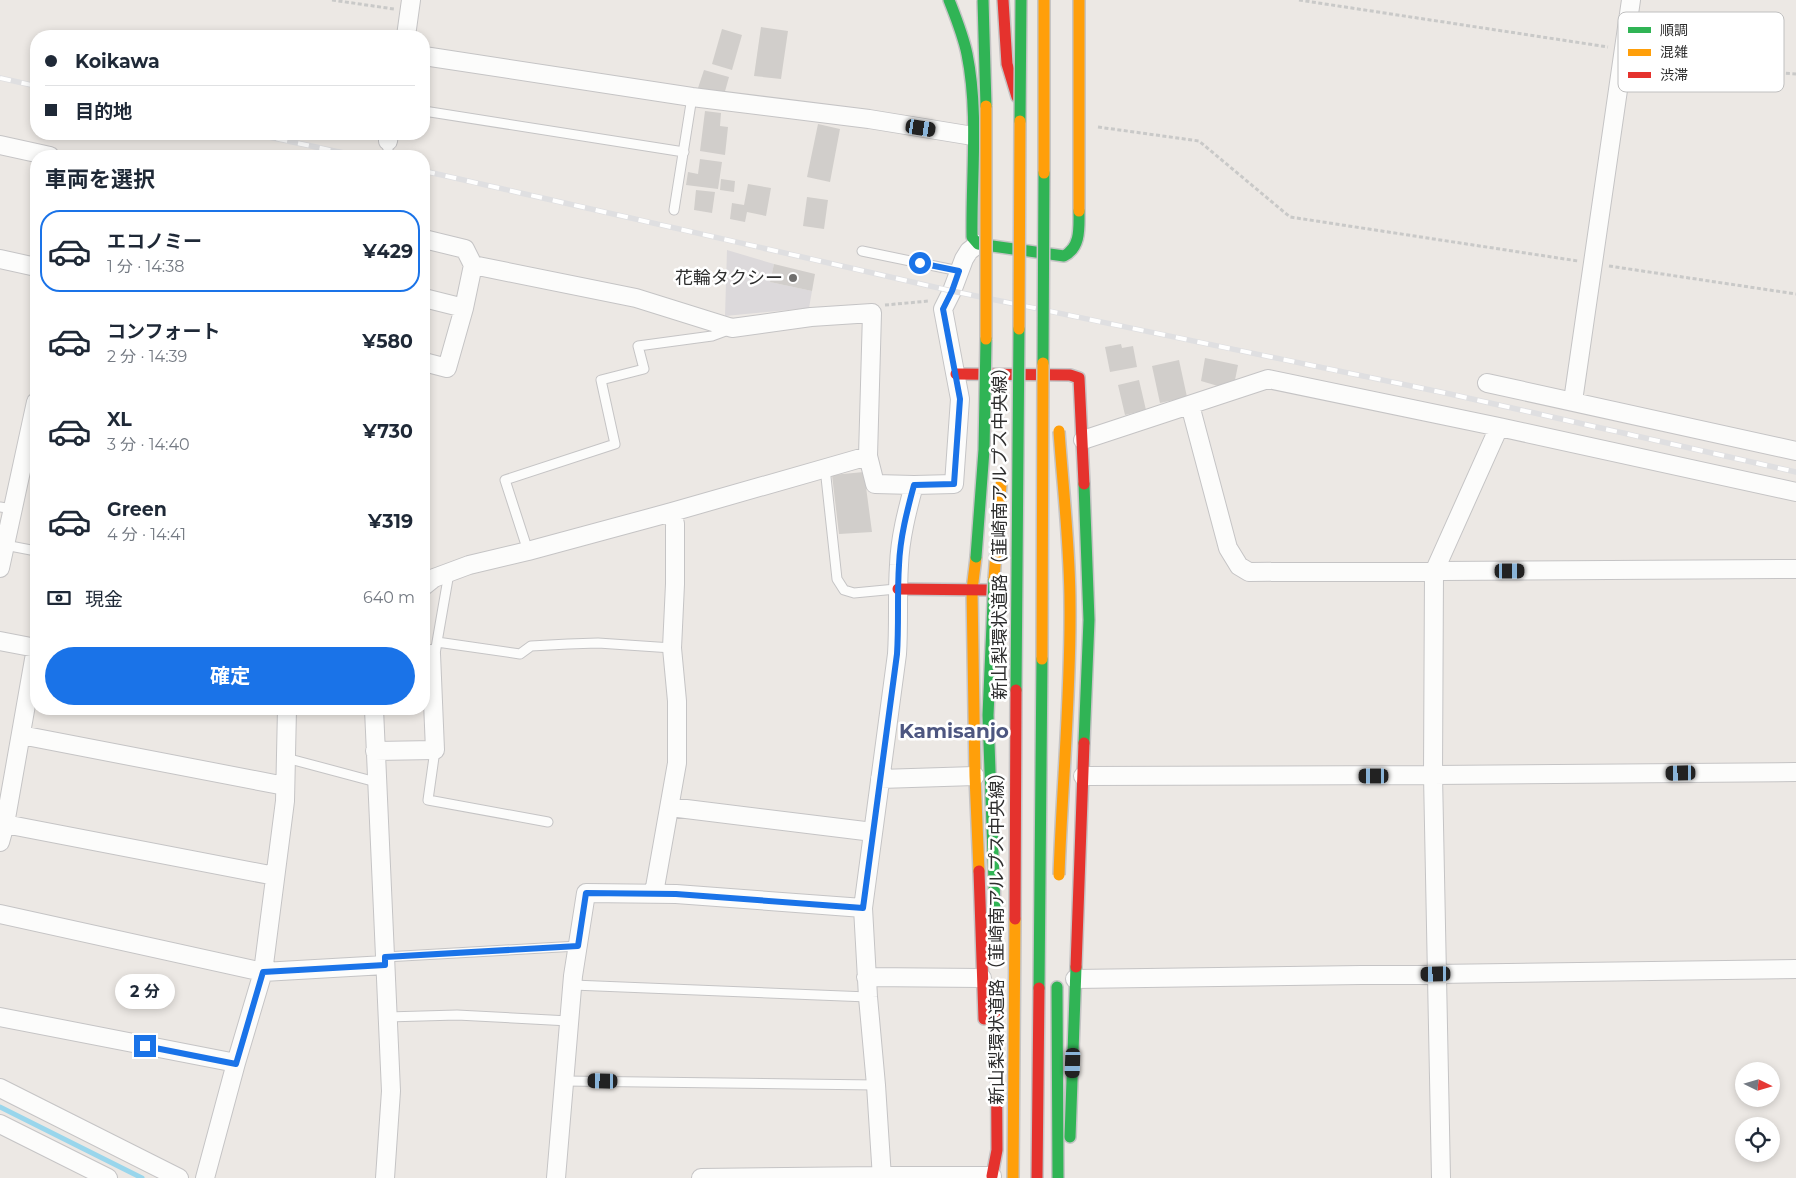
<!DOCTYPE html>
<html lang="ja">
<head>
<meta charset="utf-8">
<style>
	:root { --surface:#fff; --page:#f6f6f7; --text:#1f2937; --muted:#747a83; --line:#e0e1e3; --accent:#1a73e8 }
	body { margin:0; font-family:Montserrat,"Noto Sans JP",sans-serif; background:var(--page); color:var(--text); height:100vh; display:flex; flex-direction:column; font-size:19px; white-space:nowrap }
	* { box-sizing:border-box; margin:0 }
	p { font-size:16px; color:var(--muted) }
	.icon { flex:none; width:28px; height:28px; fill:none; stroke:currentColor; stroke-width:2; stroke-linecap:round; stroke-linejoin:round }
	.map { position:relative; flex:1; overflow:hidden }
	.drawer { position:absolute; left:30px; top:150px; width:400px; height:565px; display:flex; flex-direction:column; background:var(--surface); border-radius:20px; box-shadow:0 2px 8px #0003 }
	.drawer>* { flex:none }
	.hud { position:absolute; left:30px; top:30px; width:400px; height:110px; border-radius:20px; box-shadow:0 2px 8px #0003; display:grid; align-content:center; height:110px; padding:0 15px; background:var(--surface) }
	.needle { width:32px; rotate:95deg }
	.buttons { position:absolute; left:1735px; top:1062px; display:grid; gap:10px }
	.buttons a { display:grid; place-items:center; width:45px; height:45px; border-radius:50%; background:var(--surface); box-shadow:0 2px 8px #0003; font-size:25px }
	.end { position:absolute; width:22px; height:22px; margin:-11px; border:6px solid #1a73e8; background:#fff; box-shadow:0 0 0 2px #fff }
	.from { border-radius:50% }
	.bubble { position:absolute; height:35px; border-radius:18px; background:var(--surface); box-shadow:0 2px 8px #0003; font-size:16px; font-weight:700; line-height:35px; text-align:center }
	.car { position:absolute; width:15px; height:30px; margin:-15px -8px; border-radius:6px; box-shadow:0 0 4px 1px #0007; background:linear-gradient(#222 24%,#8ab4d8 0 40%,#222 0 76%,#8ab4d8 0 86%,#222 0) }
	.hud b { display:flex; align-items:center; gap:18px; height:48px; font-size:19px }
	.hud b+b { border-top:1px solid var(--line) }
	.hud i { width:12px; height:12px; background:var(--text) }
	ul { padding:0; list-style:none }
	li { display:flex; align-items:center; gap:15px; height:82px; margin:0 10px 8px; padding:0 5px; border:2px solid transparent; border-radius:20px }
	li div { flex:1 }
	li b { display:block; font-size:19px }
	li em { font-style:normal; font-weight:700 }
	li.selected { border-color:var(--accent) }
	li>.icon { width:45px; height:45px; stroke-width:1.5 }
	h2 { padding:0 15px; font-size:22px; line-height:60px }
	.pay { display:flex; align-items:center; gap:12px; height:55px; padding:0 15px; font-size:19px }
	.pay p { margin-inline-start:auto }
	.action { display:flex; gap:10px; margin-top:auto; padding:10px 15px }
	.action a { flex:1; height:58px; border-radius:30px; background:var(--accent); color:#fff; font-size:20px; font-weight:700; line-height:58px; text-align:center }
	.map>svg:first-child { display:block }
	.industrial { fill:#dcd9db }
	.lines { fill:none; stroke-linecap:round; stroke-linejoin:round }
	.stream { stroke:#99d6ec; stroke-width:5 }
	.building { fill:#d1cecb }
	.lane-casing { stroke:#c5c4c5; stroke-width:11 }
	.street-casing { stroke:#c5c4c5; stroke-width:20 }
	.fast-casing { stroke:#c5c4c5; stroke-width:14 }
	.slow-casing { stroke:#c5c4c5; stroke-width:14 }
	.jam-casing { stroke:#c5c4c5; stroke-width:14 }
	.path { stroke:#c9c9c8; stroke-width:3; stroke-dasharray:4 2.5; stroke-linecap:butt }
	.lane { stroke:#fcfcfb; stroke-width:9 }
	.street { stroke:#fcfcfb; stroke-width:18 }
	.fast { stroke:#30b455; stroke-width:11 }
	.slow { stroke:#ff9f0a; stroke-width:11 }
	.jam { stroke:#e5322d; stroke-width:11 }
	.rail-casing { stroke:#dfdfe1; stroke-width:5.5 }
	.rail { stroke:#fff; stroke-width:4; stroke-dasharray:11; stroke-linecap:butt }
	.fast-bridge-casing { stroke:#c5c4c5; stroke-width:14; stroke-linecap:butt }
	.slow-bridge-casing { stroke:#c5c4c5; stroke-width:14; stroke-linecap:butt }
	.jam-bridge-casing { stroke:#c5c4c5; stroke-width:14; stroke-linecap:butt }
	.fast-bridge { stroke:#30b455; stroke-width:11 }
	.slow-bridge { stroke:#ff9f0a; stroke-width:11 }
	.jam-bridge { stroke:#e5322d; stroke-width:11 }
	.route { stroke:#1a73e8; stroke-width:6 }
	.poi-dot { fill:#706f6e; stroke:#fff; stroke-width:2 }
	.labels { text-anchor:middle; dominant-baseline:central; stroke-width:5; stroke-linejoin:round; paint-order:stroke }
	.poi-label { font-size:18px; fill:#2e2e2e; stroke:#fff; text-anchor:end }
	.street-label { font-size:18px; fill:#2e2e2e; stroke:#fff }
	.quarter-label { font-size:20px; font-weight:bold; fill:#4d5680; stroke:#fff }
	.key { fill:#fff; stroke:#c0c0c0; stroke-width:1 }
	.key-label { font-size:14px; fill:#2e2e2e }
</style>
</head>
<body>
<div class="map">
<svg width="1796" height="1178" viewBox="0 0 1796 1178">
	<rect width="100%" height="100%" fill="#ece8e4"/>
	<path class="industrial" d="M727,250L774,264L770,282L812,291L809,308L725,316Z"/>
	<g class="lines">
		<path class="stream" d="M0,1107L142,1178"/>
	</g>
	<path class="building" d="M761,27L788,31L781,79L754,76Z
		M722,29L742,35L732,70L712,64Z
		M704,70L729,77L724,95L698,88Z
		M705,111L721,113L720,126L728,127L725,155L700,151Z
		M818,124L840,129L830,182L807,177Z
		M700,159L722,162L718,189L686,185L688,172L698,174Z
		M721,179L735,181L734,192L720,190Z
		M748,184L771,188L766,216L747,212L745,222L730,219L732,203L744,205Z
		M696,190L715,192L712,213L694,210Z
		M807,197L828,200L824,229L803,226Z
		M774,264L815,274L812,291L770,282Z
		M1121,344L1122,348L1133,346L1137,367L1110,372L1105,347Z
		M1205,358L1238,365L1235,380L1218,386L1201,381Z
		M1179,360L1187,397L1160,403L1152,366Z
		M1139,380L1146,410L1125,415L1118,385Z
		M864,472L872,532L839,534L832,475Z"/>
	<g class="lines">
		<g class="lane-casing">
			<path id="lane" d="M424,111L684,152
				M388,156V141
				M674,210L692,97
				M862,251L959,271
				M825,468L837,579L844,590L854,593L896,589
				M0,507L13,509
				M5,545L36,551
				M528,551L505,480L615,444L601,380L644,369L638,346L712,336L731,329
				M437,642L449,573
				M431,654H435L437,642L520,654L531,646L568,644L598,643L672,648
				M435,750L428,800L548,822
				M286,758L376,782
				M385,957L578,946
				M573,985L868,997
				M387,1017L457,1015L569,1021
				M564,1081L876,1085"/>
		</g>
		<g class="street-casing">
			<path id="street" d="M406,36L411,0
				M424,56L692,97L869,119L973,136
				M388,141L389,134
				M0,145L50,156
				M424,239L465,249L473,265L636,298L732,328L811,317L872,313L868,456
				M0,259L36,267
				M424,298L464,308
				M424,362L447,368L464,308L473,265
				M1487,383L1796,451
				M1573,401L1631,0
				M1190,405L1228,548L1239,566L1249,572L1796,569
				M1083,440L1268,379L1499,427L1796,492
				M0,568L36,402
				M424,586L434,578L469,565L528,551L672,512L868,456L875,484L914,485L954,484L960,399L943,309L952,291L964,259L969,251L978,244
				M0,641L36,648L5,824L0,842
				M374,709L391,1091L385,1178
				M21,735L285,786
				M375,751L435,750L431,654
				M1083,776L1433,775L1796,772
				M880,779L975,776
				M670,807L873,832
				M5,824L275,876
				M654,893L677,763V701L672,648L675,584V524L672,512
				M0,914L263,972L385,965
				M866,977L982,978
				M1075,979L1796,969
				M0,1017L236,1063
				M0,1088L179,1178
				M0,1124L108,1178
				M205,1178L236,1063L263,972L285,801L287,709
				M556,1178L573,976L586,893L676,894L863,908
				M701,1178L882,1176H992
				M882,1178L876,1085L868,997L863,908L897,654C899,624 897,595 899,565C900,538 907,511 914,485
				M1441,1178L1433,775L1434,572L1499,427"/>
		</g>
		<g class="fast-casing">
			<path id="fast" d="M949,0C956,18 963,35 967,54C979,113 971,177 972,237L978,244L1064,256C1081,247 1079,228 1079,211
				M1084,484L1089,620L1084,743
				M1057,987L1058,1178
				M1070,1137L1076,967"/>
		</g>
		<g class="slow-casing">
			<path id="slow" d="M1079,0V211
				M976,557L972,590L975,776L979,871"/>
		</g>
		<g class="jam-casing">
			<path id="jam" d="M1003,0L1007,64L1017,97
				M956,374L1070,375L1079,378L1084,484
				M898,589L988,590
				M979,871L984,1019
				M1076,967L1084,743
				M992,1176L997,1150L996,986"/>
		</g>
		<path class="path" d="M332,0L394,9
			M1299,0L1608,47
			M1638,52L1765,72L1796,74
			M1098,127L1199,141L1290,217L1578,261
			M1609,266L1796,294
			M885,305L929,301"/>
		<use href="#lane" class="lane"/>
		<use href="#street" class="street"/>
		<use href="#fast" class="fast"/>
		<use href="#slow" class="slow"/>
		<use href="#jam" class="jam"/>
		<g class="rail-casing">
			<path id="rail" d="M0,78L36,86
				M255,134L358,156
				M424,171L952,291L1450,394L1796,472"/>
		</g>
		<use href="#rail" class="rail"/>
		<g class="fast-bridge-casing">
			<path id="fast-bridge" d="M983,0L986,106
				M1020,121L1021,0
				M1043,363L1044,173
				M976,557L984,450L986,339
				M994,579L988,715L996,937
				M1016,690L1019,329
				M1039,988L1042,659"/>
		</g>
		<g class="slow-bridge-casing">
			<path id="slow-bridge" d="M1044,173V0
				M1019,329L1020,121
				M986,339V106
				M1059,431C1063,489 1070,547 1070,605C1071,695 1062,785 1059,875
				M994,579L1001,484
				M1042,659L1043,363
				M1013,1178L1015,919"/>
		</g>
		<g class="jam-bridge-casing">
			<path id="jam-bridge" d="M1015,919L1016,690
				M1037,1178L1039,988"/>
		</g>
		<use href="#fast-bridge" class="fast-bridge"/>
		<use href="#slow-bridge" class="slow-bridge"/>
		<use href="#jam-bridge" class="jam-bridge"/>
	</g>
	<g class="lines">
		<path class="route" d="M145,1046L236,1064L263,972L385,965V957L578,946L586,893L676,894L863,908L897,654C899,624 897,595 899,565C900,538 907,511 914,485L954,484L960,399L943,309L952,291L959,271L920,263"/>
	</g>
	<circle class="poi-dot" cx="793" cy="278" r="5"/>
	<g class="labels">
		<g class="poi-label">
			<text x="783" y="278">花輪タクシー</text>
		</g>
		<g class="street-label">
			<text transform="translate(1000 529) rotate(-90)">新山梨環状道路（韮崎南アルプス中央線）</text>
			<text transform="translate(997 934) rotate(-90)">新山梨環状道路（韮崎南アルプス中央線）</text>
		</g>
		<g class="quarter-label">
			<text x="954" y="731">Kamisanjo</text>
		</g>
	</g>
	<rect x="1618" y="12" width="166" height="80" rx="8" class="key"/>
	<rect x="1628" y="27" width="23" height="6" fill="#30b455"/>
	<rect x="1628" y="49" width="23" height="7" fill="#ff9f0a"/>
	<rect x="1628" y="72" width="23" height="6" fill="#e5322d"/>
	<g class="key-label">
		<text x="1660" y="35">順調</text>
		<text x="1660" y="57">混雑</text>
		<text x="1660" y="80">渋滞</text>
	</g>
</svg>
<div class="buttons">
<a><svg class="needle" viewBox="-14 -14 28 28"><path d="M0-13l5 13h-10z" fill="#e53935"/><path d="M0 13l5-13h-10z" fill="#747a83"/></svg></a>
<a><svg class="icon" aria-label="locate" viewBox="0 0 24 24"><circle cx="12" cy="12" r="6"/><path d="M12 2v4M12 18v4M2 12h4M18 12h4"/></svg></a>
</div>
<i class="end from" style="left:920px;top:263px"></i>
<i class="end" style="left:145px;top:1046px"></i>
<div class="bubble" style="left:115px;top:974px;width:60px">2 分</div>
<i class="car" style="left:921px;top:128px;rotate:99deg"></i>
<i class="car" style="left:1510px;top:571px;rotate:90deg"></i>
<i class="car" style="left:1681px;top:773px;rotate:269deg"></i>
<i class="car" style="left:1374px;top:776px;rotate:270deg"></i>
<i class="car" style="left:1436px;top:974px;rotate:269deg"></i>
<i class="car" style="left:1073px;top:1063px;rotate:182deg"></i>
<i class="car" style="left:603px;top:1081px;rotate:271deg"></i>
<div class="hud">
<b><i class="from"></i>Koikawa</b>
<b><i></i>目的地</b>
</div>
<section class="drawer">
<h2>車両を選択</h2>
<ul>
<li class="selected"><svg class="icon" aria-label="car" viewBox="0 0 24 24"><path d="M5 17H2v-5l4-1 3-4h7l3 4 3 1v5h-3M9 17h6M6 11h13"/><circle cx="7" cy="17" r="2"/><circle cx="17" cy="17" r="2"/></svg><div><b>エコノミー</b><p>1 分 · 14:38</p></div><em>¥429</em></li>
<li><svg class="icon" aria-label="car" viewBox="0 0 24 24"><path d="M5 17H2v-5l4-1 3-4h7l3 4 3 1v5h-3M9 17h6M6 11h13"/><circle cx="7" cy="17" r="2"/><circle cx="17" cy="17" r="2"/></svg><div><b>コンフォート</b><p>2 分 · 14:39</p></div><em>¥580</em></li>
<li><svg class="icon" aria-label="car" viewBox="0 0 24 24"><path d="M5 17H2v-5l4-1 3-4h7l3 4 3 1v5h-3M9 17h6M6 11h13"/><circle cx="7" cy="17" r="2"/><circle cx="17" cy="17" r="2"/></svg><div><b>XL</b><p>3 分 · 14:40</p></div><em>¥730</em></li>
<li><svg class="icon" aria-label="car" viewBox="0 0 24 24"><path d="M5 17H2v-5l4-1 3-4h7l3 4 3 1v5h-3M9 17h6M6 11h13"/><circle cx="7" cy="17" r="2"/><circle cx="17" cy="17" r="2"/></svg><div><b>Green</b><p>4 分 · 14:41</p></div><em>¥319</em></li>
</ul>
<div class="pay"><svg class="icon" aria-label="cash" viewBox="0 0 24 24"><path d="M3 7h18v10H3z"/><circle cx="12" cy="12" r="2"/></svg>現金<p>640 m</p></div>
<div class="action"><a>確定</a></div>
</section>
</div>
</body>
</html>
